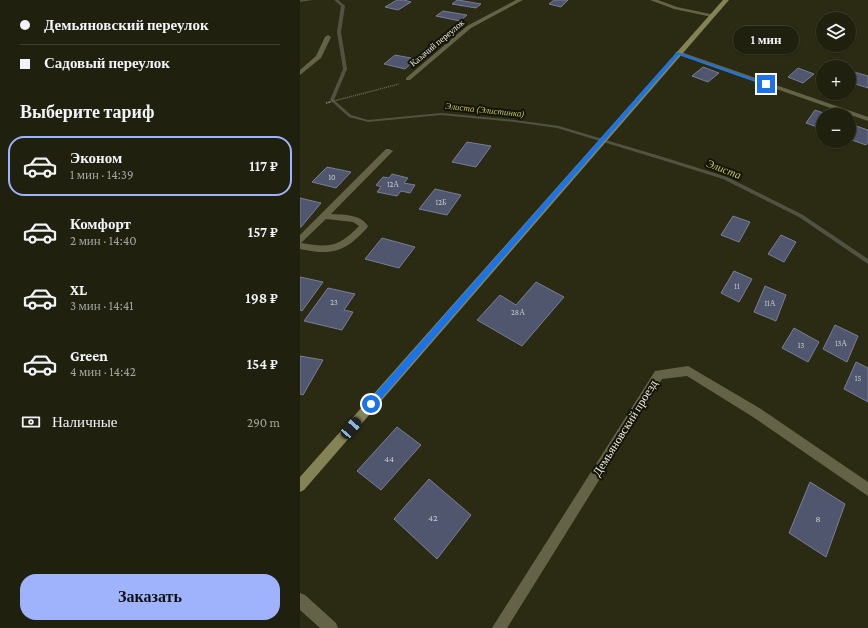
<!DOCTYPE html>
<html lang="ru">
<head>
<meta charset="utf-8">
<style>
	:root { --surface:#20200e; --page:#2d2d1c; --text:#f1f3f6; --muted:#a2a39e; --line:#3d3e2e; --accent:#9fb3fd }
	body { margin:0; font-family:"Crimson Pro",serif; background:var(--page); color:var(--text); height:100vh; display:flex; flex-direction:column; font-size:15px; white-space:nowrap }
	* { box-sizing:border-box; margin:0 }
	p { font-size:13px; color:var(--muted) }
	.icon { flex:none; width:22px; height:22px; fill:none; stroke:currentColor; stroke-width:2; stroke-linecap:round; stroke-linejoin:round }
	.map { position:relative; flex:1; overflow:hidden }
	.sheet { display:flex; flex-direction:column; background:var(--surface); width:300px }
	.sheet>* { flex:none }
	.hud { display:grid; align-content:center; height:88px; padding:0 20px; background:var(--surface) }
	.controls { position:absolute; left:516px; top:12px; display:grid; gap:8px }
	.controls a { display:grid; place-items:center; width:40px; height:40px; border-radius:50%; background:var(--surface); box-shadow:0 1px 3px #0004,0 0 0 1px var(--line); font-size:20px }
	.end { position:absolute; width:18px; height:18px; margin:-9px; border:5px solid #1a73e8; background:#fff; box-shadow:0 0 0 2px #fff }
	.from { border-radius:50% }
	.bubble { position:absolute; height:28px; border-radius:14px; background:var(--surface); box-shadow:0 1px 3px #0004,0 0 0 1px var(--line); font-size:13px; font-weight:600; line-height:28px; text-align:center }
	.car { position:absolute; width:12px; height:24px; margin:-12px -6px; border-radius:5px; box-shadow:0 0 3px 1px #0007; background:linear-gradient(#222 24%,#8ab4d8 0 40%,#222 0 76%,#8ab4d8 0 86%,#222 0) }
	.hud b { display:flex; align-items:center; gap:14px; height:38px; font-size:15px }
	.hud b+b { border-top:1px solid var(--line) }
	.hud i { width:10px; height:10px; background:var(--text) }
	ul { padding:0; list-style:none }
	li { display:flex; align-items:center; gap:12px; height:60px; margin:0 8px 6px; padding:0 12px; border:2px solid transparent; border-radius:16px }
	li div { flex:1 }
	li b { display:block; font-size:15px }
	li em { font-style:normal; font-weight:600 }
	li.on { border-color:var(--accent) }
	li>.icon { width:36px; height:36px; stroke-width:1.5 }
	h2 { padding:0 20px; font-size:18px; line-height:48px }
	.pay { display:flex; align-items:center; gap:10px; height:44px; padding:0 20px; font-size:15px }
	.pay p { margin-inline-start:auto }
	.primary-button { display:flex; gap:8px; margin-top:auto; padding:8px 20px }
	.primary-button a { flex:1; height:46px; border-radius:16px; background:var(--accent); color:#111; font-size:16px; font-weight:600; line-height:46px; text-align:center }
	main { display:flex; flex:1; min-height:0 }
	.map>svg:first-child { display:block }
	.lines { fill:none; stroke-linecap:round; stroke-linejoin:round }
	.stream { fill:#525243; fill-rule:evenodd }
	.building { fill:#4f566e; stroke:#777e97 }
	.path-far1 { stroke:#6e6f5a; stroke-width:1.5; stroke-dasharray:1 1; stroke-linecap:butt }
	.path { stroke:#6e6f5a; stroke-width:2; stroke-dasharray:1.5 1.5; stroke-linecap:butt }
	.minor { fill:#646347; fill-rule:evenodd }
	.tertiary { fill:#646347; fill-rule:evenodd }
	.secondary { fill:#848356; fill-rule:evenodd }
	.route { fill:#1a73e8 }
	.labels { text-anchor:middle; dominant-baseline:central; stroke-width:4; stroke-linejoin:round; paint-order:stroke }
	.number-label { font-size:8px; fill:#c5c7c2 }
	.far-street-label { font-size:9px; fill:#ecedde; stroke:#131308 }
	.far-water-label { font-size:9px; font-style:italic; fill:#cac661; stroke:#131308 }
	.near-number-label { font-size:10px; fill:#c5c7c2 }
	.water-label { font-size:11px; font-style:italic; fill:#cac661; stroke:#131308 }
	.near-street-label { font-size:12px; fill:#ecedde; stroke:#131308 }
</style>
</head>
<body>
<main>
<section class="sheet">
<div class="hud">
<b><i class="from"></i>Демьяновский переулок</b>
<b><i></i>Садовый переулок</b>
</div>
<h2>Выберите тариф</h2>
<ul>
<li class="on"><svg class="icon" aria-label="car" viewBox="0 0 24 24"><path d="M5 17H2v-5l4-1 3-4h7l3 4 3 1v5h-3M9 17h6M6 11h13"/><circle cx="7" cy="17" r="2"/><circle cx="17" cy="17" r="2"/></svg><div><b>Эконом</b><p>1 мин · 14:39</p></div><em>117 ₽</em></li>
<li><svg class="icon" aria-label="car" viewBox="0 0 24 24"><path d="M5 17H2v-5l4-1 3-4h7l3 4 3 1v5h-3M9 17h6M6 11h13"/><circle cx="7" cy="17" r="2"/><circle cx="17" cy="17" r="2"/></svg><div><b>Комфорт</b><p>2 мин · 14:40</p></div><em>157 ₽</em></li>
<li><svg class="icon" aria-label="car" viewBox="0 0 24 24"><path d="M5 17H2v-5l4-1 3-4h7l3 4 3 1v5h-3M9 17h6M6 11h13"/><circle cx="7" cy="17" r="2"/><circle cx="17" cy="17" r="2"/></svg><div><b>XL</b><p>3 мин · 14:41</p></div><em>198 ₽</em></li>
<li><svg class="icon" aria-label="car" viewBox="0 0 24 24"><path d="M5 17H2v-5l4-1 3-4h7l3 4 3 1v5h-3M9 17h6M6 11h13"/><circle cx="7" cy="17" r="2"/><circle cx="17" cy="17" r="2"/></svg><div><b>Green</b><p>4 мин · 14:42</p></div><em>154 ₽</em></li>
</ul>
<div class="pay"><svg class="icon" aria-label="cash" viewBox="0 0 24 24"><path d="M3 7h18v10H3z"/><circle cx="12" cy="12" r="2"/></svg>Наличные<p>290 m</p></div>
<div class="primary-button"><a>Заказать</a></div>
</section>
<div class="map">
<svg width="568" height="628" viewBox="0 0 568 628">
	<rect width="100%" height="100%" fill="#2b2b13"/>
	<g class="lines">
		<path class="stream" d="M0,0H13L0,2Z
			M34,0H38L45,6L41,32L47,69L34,100L51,115L68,120L141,113L215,120L259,126L363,157L427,177L503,215L568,259V264L499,217L423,179L359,159L257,128L215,122L141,115L68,122L49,117L30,100L43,69L37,32L41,6Z"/>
	</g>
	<path class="building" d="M97,0H104L111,2L98,10L85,7Z
		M157,0H158L181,4L176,8L152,4Z
		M254,0H268L261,7L249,4Z
		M143,11L167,15L160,21L136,16Z
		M95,55L116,59L105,69L84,64Z
		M403,67L419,73L408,82L392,76Z
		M498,68L514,74L503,83L488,77Z
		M554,72L568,76V88L549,82V78Z
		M515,110L529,115H523V129L506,123Z
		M556,126L568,130V142L566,145L549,139V136Z
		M167,142L191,146L176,167L152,162Z
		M27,167L51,172L36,188L12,182Z
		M92,174L108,178L104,183L115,185L110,193L101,191L97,196L77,192L81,187L76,185L83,177L89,178Z
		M135,189L161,195L147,215L119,209Z
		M0,198L21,203L1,227H0Z
		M433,216L450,222L439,242L421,235Z
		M481,235L496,242L484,262L468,254Z
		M82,238L115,247L99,268L65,259Z
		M434,271L452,279L439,302L421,293Z
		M0,277L23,282L2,311L0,310Z
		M236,282L264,297L222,346L177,320L200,295L216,305Z
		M465,286L486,295L476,321L454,312Z
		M28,288L55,294L44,310L53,312L42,330L4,321Z
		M535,325L558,336L547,362L523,349Z
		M494,328L519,342L508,362L482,348Z
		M0,356L23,360L3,395L0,394Z
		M556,362L568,368V402L544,389Z
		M97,427L121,445L81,490L57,471Z
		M129,479L171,515L137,559L94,519Z
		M510,482L545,504L526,557L489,533Z"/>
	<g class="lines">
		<path class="path-far1" d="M26,103L99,84"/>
		<path class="path" d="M26,103L30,102"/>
		<path class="minor" d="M216,0H223L171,28L110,80H106V78L167,26Z
			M28,35L31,37L21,58L0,75V70L16,56L25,37Z
			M378,51L568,117V121L376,54L375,53Z
			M86,149H89L93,151L31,214C45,215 60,214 68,226L67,228C45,252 32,256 0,249V235ZM26,219L53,222L59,226C39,247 29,248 1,243Z
			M388,366L461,409L568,482V496L453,417L387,376L362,379L207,628H192L355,371Z
			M0,593L5,595L36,623L38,628H20L0,610Z"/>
		<path class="tertiary" d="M350,0H358L377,7L415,15L412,17L374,9Z"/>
		<path class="secondary" d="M423,0H429L4,490L0,492V477Z"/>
	</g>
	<path class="route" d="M377,52L468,84L464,85L379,55L74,407H68V402Z"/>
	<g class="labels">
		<g class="number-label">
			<text x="32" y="177">10</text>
			<text x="93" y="184">12А</text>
			<text x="141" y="202">12Б</text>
			<text x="437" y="286">11</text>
			<text x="34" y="302">23</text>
			<text x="470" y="303">11А</text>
			<text x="218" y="312">28А</text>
			<text x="541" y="343">13А</text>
			<text x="501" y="345">13</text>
			<text x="558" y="378">15</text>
		</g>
		<g class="far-street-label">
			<text transform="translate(137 43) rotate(-40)">Казачий переулок</text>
		</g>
		<g class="far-water-label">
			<text transform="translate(185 110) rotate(6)">Элиста (Элистинка)</text>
		</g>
		<g class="near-number-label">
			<text x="89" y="458">44</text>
			<text x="133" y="517">42</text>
			<text x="518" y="518">8</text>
		</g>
		<g class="water-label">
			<text transform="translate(424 169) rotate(21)">Элиста</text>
		</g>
		<g class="near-street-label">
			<text transform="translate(325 428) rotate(-58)">Демьяновский проезд</text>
		</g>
	</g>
</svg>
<div class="controls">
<a><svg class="icon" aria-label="layers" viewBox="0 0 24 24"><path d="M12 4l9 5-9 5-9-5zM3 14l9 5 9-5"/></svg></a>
<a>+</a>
<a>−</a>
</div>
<i class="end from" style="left:71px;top:404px"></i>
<i class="end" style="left:466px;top:84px"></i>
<div class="bubble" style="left:433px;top:26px;width:66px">1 мин</div>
<i class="car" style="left:51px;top:428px;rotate:41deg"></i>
</div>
</main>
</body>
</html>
